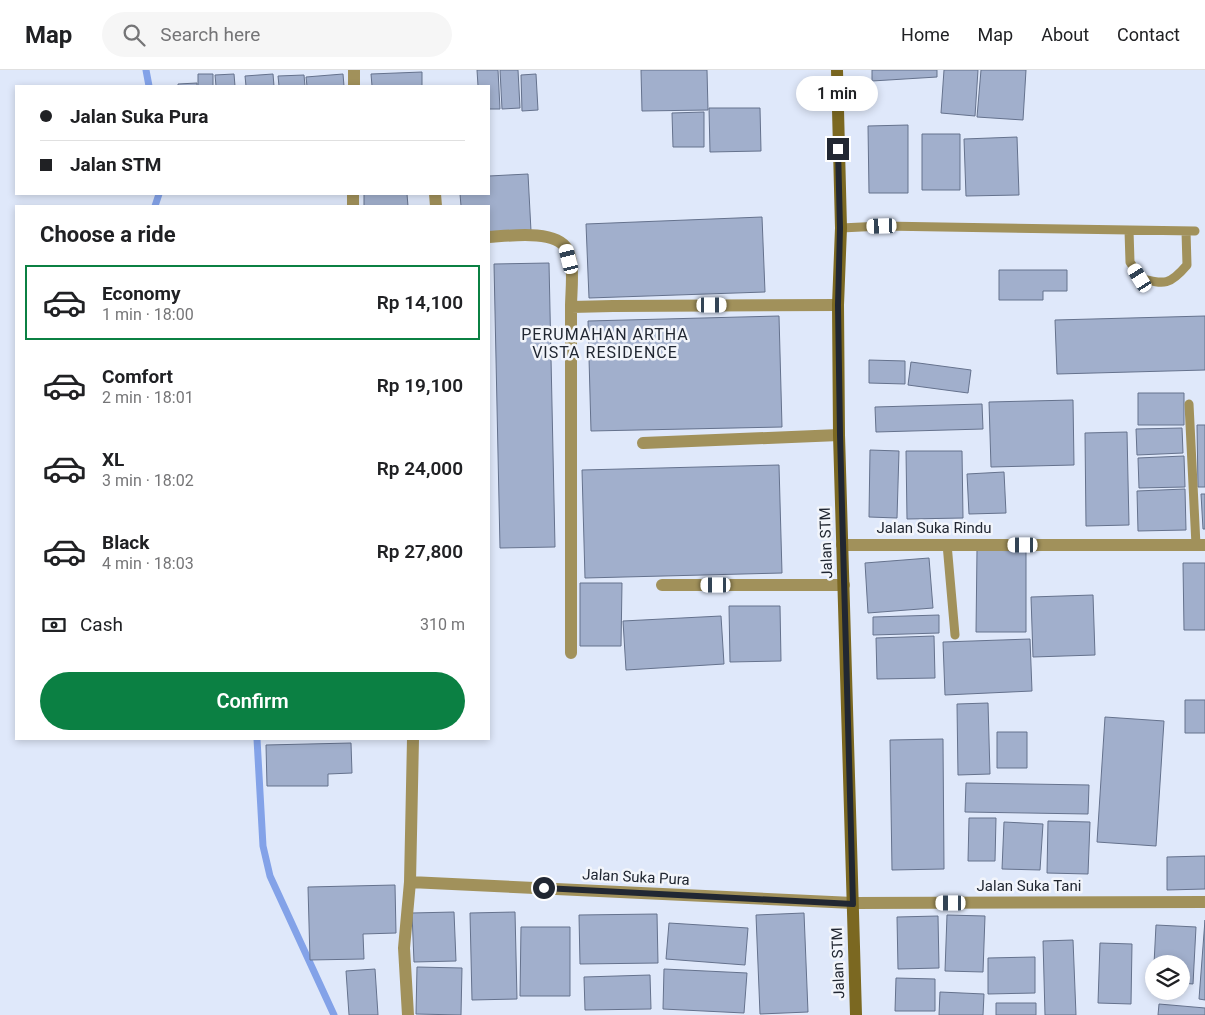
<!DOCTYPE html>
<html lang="en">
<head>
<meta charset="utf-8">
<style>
	:root { --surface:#fff; --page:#f6f6f6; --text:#202124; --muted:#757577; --line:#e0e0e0; --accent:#0b8043 }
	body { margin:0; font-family:Roboto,sans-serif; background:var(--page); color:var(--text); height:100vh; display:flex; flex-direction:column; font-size:19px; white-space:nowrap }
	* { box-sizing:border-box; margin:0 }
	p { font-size:16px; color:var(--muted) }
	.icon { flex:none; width:28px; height:28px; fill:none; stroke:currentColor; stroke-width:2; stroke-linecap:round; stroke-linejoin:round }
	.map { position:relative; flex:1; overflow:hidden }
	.drawer { position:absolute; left:15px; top:135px; width:475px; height:535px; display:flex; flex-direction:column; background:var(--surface); border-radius:0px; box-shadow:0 2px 8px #0003 }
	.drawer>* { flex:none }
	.top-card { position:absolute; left:15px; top:15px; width:475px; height:110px; border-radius:0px; box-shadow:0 2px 8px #0003; display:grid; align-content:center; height:110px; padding:0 25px; background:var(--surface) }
	.buttons { position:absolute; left:1145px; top:885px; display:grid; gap:10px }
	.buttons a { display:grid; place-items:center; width:45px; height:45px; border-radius:50%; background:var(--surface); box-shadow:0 2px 8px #0003; font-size:25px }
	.end { position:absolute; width:22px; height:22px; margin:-11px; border:6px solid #212732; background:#fff; box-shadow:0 0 0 2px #fff }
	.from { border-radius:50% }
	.bubble { position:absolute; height:35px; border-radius:18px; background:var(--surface); box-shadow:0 2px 8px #0003; font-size:16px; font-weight:600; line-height:35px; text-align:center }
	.car { position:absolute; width:15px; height:30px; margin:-15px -8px; border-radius:6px; box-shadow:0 0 4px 1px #0007; background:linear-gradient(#fff 24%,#345 0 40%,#fff 0 76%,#345 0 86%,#fff 0) }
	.top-card b { display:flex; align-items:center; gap:18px; height:48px; font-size:19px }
	.top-card b+b { border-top:1px solid var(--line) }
	.top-card i { width:12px; height:12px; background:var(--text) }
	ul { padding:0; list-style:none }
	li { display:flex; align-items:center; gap:15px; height:75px; margin:0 10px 8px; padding:0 15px; border:2px solid transparent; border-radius:0px }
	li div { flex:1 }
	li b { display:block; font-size:19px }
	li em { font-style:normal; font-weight:600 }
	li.active { border-color:var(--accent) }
	li>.icon { width:45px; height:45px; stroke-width:1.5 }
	h2 { padding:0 25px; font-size:22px; line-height:60px }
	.pay { display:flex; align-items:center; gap:12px; height:55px; padding:0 25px; font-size:19px }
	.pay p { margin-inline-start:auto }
	.button { display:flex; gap:10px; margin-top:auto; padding:10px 25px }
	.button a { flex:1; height:58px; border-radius:30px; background:var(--accent); color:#fff; font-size:20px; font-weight:600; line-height:58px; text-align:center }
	header { display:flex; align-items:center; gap:30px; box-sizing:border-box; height:70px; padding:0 25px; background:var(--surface); border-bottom:1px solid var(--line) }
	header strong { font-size:24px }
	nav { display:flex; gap:28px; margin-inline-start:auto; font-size:18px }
	.search { width:350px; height:45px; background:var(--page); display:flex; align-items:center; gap:12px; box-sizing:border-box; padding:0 18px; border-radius:28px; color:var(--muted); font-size:19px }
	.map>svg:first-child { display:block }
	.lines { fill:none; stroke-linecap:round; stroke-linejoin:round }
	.stream { stroke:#83a2e8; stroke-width:7 }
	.building { fill:#a1afcc; stroke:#65728d }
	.lane { stroke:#a1915b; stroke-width:9 }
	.street { stroke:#a1915b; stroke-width:12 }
	.secondary { stroke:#7b6821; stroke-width:12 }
	.route { stroke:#212732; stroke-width:6 }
	.labels { text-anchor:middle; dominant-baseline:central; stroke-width:5; stroke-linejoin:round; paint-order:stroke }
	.street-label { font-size:15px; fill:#212732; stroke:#f2f5fb }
	.neighbourhood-label { font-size:16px; letter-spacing:1px; fill:#212732; stroke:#f2f5fb }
</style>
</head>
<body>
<header>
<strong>Map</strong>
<div class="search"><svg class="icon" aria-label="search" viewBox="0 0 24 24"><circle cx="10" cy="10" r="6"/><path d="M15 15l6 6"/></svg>Search here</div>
<nav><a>Home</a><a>Map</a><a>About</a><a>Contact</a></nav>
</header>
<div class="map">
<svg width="1205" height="945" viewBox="0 0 1205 945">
	<rect width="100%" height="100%" fill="#dfe8fa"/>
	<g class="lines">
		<path class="stream" d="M146,0L149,16
			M155,136L159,124
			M257,669L263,776L270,806L334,945"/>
	</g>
	<path class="building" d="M477,0H498L500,39H489V16H478Z
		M500,0H518L520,38L502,39Z
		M641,0H707L708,40L642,41Z
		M872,0H937V7L872,11Z
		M944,0H978L975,46L941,43Z
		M981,0H1026L1023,50L977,47Z
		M422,2V16H372L371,4Z
		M198,4H213V16H198Z
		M234,4L235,16H216L215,5Z
		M273,4L274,16H246L245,6Z
		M343,4L344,16H307L306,7Z
		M536,4L538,40L522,41L521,5Z
		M304,5L305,16H279L278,6Z
		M197,13V16H178V14Z
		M709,38H760L761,81L710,82Z
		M704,42V77H673L672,43Z
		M908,55V123H869L868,56Z
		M922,64H960V120H922Z
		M1017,67L1019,125L966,126L964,69Z
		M528,104L531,161L489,163V136H461L460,124H489V106Z
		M364,124H407L408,136H364Z
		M762,147L765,222L589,228L586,154Z
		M549,193L555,477L500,478L494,194Z
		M999,200H1067V221H1043V230H999Z
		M779,246L782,357L591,361L588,251Z
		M1205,246V300L1057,304L1055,250Z
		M869,290L905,291V314L869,313Z
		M911,292L971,300L968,323L908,315Z
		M1138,323H1184V355H1138Z
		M1073,330L1074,395L991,397L989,332Z
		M982,334L983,359L876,362L875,337Z
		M1197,355H1205V417H1198Z
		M1182,358L1183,383L1137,385L1136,359Z
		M1127,362L1129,455L1086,456L1085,363Z
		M870,380L899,381L897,448L869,447Z
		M906,381H962L963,448L907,449Z
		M1184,386L1185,417L1139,418L1138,388Z
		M779,395L782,503L585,508L582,400Z
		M1004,402L1006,443L969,444L967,404Z
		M1185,419L1186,460L1138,461L1137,421Z
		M1201,424H1205V459H1203Z
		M977,480L1026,481V562H976Z
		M929,488L933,538L868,543L865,493Z
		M1183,493H1205V560H1184Z
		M580,513H622L621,576H580Z
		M1093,525L1095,585L1033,587L1031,527Z
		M729,536H780L781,591L730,592Z
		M939,545V563L873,565V547Z
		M721,546L724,594L626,600L623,551Z
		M934,566L935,608L877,609L876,568Z
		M1030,569L1032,621L945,625L943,572Z
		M1185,630H1205V663H1185Z
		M988,633L990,704L958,705L957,634Z
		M1105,647L1164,651L1156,776L1097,772Z
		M997,662H1027V698H997Z
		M943,669L944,799L892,800L890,670Z
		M351,673L352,703L328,704V716H267L266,675Z
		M966,713L1089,715L1088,744L965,742Z
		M969,748H996L995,791H968Z
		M1048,751L1090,752L1088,804L1047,803Z
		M1004,752L1043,754L1040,800L1002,799Z
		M1205,786V819L1167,820V787Z
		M395,815L396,863L363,864L364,889L310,890L308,817Z
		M454,842L456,891L414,892L412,843Z
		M515,842L517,929L472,930L470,843Z
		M804,843L808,942L760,944L756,845Z
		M657,844L658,893L580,894L579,845Z
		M947,845L985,846L983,902L945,901Z
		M938,846L939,898L898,899L897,847Z
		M1205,850V930L1199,929Z
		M669,853L748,858L745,895L666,889Z
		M1156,855L1196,857L1193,914L1181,913V894H1154Z
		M521,857H570V926H520Z
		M1073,870L1076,945H1045L1043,871Z
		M1100,873L1132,874L1131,934L1098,933Z
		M1035,887V923L988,924V888Z
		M417,897L462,898L461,945L416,944Z
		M375,899L378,945H349L346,901Z
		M664,899L747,903L744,943L663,939Z
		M650,905L651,939L585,940L584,907Z
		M896,908L935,909V941H895Z
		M940,922L984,924L983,945H939Z
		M996,933H1036V945H996Z
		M1159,934L1205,938V945H1158Z"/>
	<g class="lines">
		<path class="lane" d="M841,158L882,156L1195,161
			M1129,160L1130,192L1140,208C1165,215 1170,215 1187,195L1186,161
			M1189,334L1196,475
			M947,474L955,565"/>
		<path class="street" d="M354,16V0
			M435,124L436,136
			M353,136V124
			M489,167C508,166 555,159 567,179C575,194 571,221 571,237
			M643,373L839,365
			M842,475H1205
			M662,515H844
			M571,583V237L613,236L838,235
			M413,669L410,812L853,833L1205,832
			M408,945L404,878L410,812"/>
		<path class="secondary" d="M837,0L841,158L838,235L839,365L856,945"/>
	</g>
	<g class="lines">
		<path class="route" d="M544,818L853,834L840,365L838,235L840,158L838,79"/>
	</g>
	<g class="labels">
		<g class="street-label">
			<text x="934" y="458">Jalan Suka Rindu</text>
			<text transform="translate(826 473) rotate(-92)">Jalan STM</text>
			<text transform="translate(636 807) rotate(3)">Jalan Suka Pura</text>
			<text x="1029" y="816">Jalan Suka Tani</text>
			<text transform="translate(838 893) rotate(-92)">Jalan STM</text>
		</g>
		<g class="neighbourhood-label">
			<text x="605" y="264">PERUMAHAN ARTHA<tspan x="605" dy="18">VISTA RESIDENCE</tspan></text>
		</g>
	</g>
</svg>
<div class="buttons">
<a><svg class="icon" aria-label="layers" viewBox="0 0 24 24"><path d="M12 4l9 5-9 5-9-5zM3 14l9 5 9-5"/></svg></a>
</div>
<i class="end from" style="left:544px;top:818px"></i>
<i class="end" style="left:838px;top:79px"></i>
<div class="bubble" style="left:796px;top:6px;width:82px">1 min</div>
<i class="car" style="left:882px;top:156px;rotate:268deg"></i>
<i class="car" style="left:569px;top:189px;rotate:346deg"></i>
<i class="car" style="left:1140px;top:208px;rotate:328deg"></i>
<i class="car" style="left:712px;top:235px;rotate:90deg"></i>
<i class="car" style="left:1023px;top:475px;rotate:270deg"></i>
<i class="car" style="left:716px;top:515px;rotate:270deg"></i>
<i class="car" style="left:951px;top:833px;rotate:270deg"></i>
<div class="top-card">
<b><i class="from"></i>Jalan Suka Pura</b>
<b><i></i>Jalan STM</b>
</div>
<section class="drawer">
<h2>Choose a ride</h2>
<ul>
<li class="active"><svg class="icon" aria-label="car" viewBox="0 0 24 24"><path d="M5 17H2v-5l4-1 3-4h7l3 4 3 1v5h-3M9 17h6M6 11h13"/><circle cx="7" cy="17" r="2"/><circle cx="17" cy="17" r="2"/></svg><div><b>Economy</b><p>1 min · 18:00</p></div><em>Rp 14,100</em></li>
<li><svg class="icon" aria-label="car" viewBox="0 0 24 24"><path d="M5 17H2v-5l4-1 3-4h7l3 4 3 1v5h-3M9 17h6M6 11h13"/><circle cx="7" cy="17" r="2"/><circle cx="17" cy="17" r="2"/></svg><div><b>Comfort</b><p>2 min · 18:01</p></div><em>Rp 19,100</em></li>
<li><svg class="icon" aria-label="car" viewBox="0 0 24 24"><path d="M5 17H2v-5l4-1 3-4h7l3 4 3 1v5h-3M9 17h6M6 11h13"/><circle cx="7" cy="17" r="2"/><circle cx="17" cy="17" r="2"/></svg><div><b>XL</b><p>3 min · 18:02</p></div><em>Rp 24,000</em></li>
<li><svg class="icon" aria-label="car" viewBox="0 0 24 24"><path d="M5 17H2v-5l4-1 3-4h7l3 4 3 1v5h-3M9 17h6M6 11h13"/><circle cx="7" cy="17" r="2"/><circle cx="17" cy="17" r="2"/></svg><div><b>Black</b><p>4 min · 18:03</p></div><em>Rp 27,800</em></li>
</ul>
<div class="pay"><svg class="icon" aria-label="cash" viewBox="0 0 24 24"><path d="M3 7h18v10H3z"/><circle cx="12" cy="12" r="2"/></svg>Cash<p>310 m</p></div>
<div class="button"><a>Confirm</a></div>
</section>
</div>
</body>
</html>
